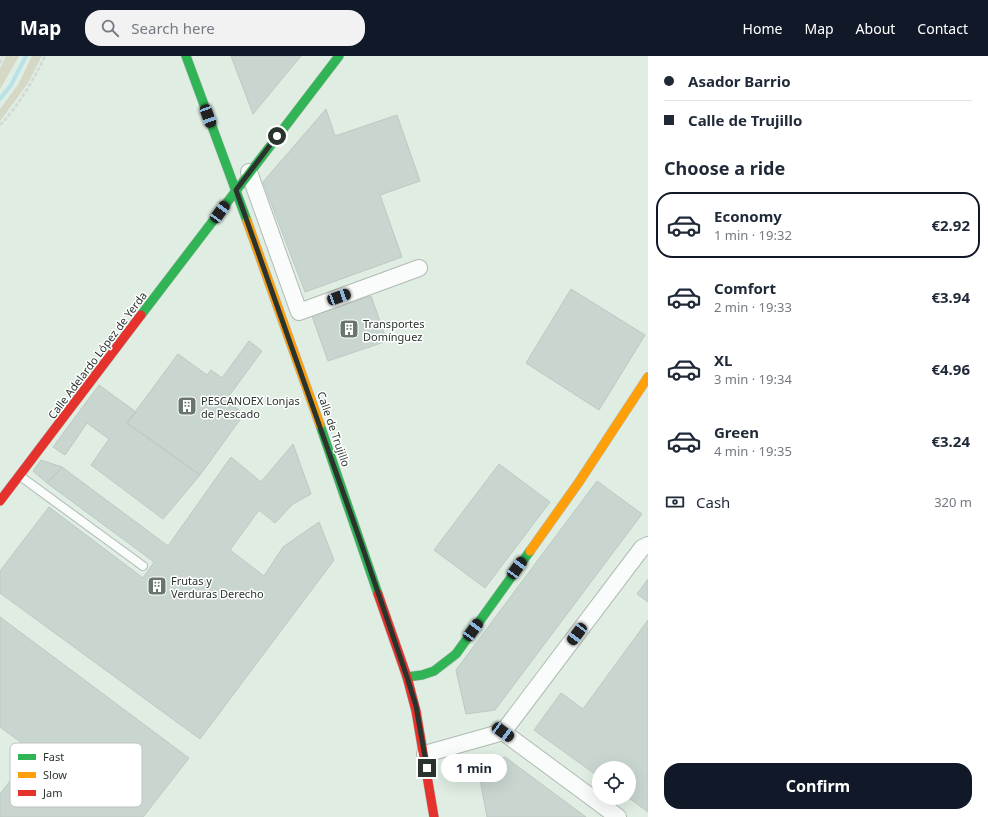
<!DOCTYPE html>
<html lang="en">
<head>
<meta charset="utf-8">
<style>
	:root { --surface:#fff; --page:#f2f2f3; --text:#1f2937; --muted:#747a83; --line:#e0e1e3; --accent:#111827 }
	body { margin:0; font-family:"Noto Sans",sans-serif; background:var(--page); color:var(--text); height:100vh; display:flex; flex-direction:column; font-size:15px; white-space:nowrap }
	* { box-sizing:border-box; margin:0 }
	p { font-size:13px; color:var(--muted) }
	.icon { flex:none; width:22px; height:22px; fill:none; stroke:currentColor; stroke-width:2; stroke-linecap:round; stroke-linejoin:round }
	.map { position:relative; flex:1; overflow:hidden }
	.panel { display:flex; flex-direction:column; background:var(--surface); width:340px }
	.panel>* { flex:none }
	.guide { display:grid; align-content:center; height:88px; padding:0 16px; background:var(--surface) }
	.fabs { position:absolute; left:592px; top:705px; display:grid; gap:8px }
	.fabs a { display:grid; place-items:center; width:44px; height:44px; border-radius:50%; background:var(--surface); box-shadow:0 4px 16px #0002; font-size:20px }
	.end { position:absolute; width:18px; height:18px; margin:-9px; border:5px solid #2a342d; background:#fff; box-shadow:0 0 0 2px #fff }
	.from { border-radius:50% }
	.bubble { position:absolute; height:28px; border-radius:14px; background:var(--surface); box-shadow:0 4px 16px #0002; font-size:13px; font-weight:700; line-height:28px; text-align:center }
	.car { position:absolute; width:12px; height:24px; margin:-12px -6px; border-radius:5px; box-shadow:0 0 3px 1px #0007; background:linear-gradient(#222 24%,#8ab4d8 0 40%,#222 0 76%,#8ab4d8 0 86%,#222 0) }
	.guide b { display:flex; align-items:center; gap:14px; height:38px; font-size:15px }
	.guide b+b { border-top:1px solid var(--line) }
	.guide i { width:10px; height:10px; background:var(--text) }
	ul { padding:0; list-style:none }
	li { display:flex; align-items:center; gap:12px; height:66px; margin:0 8px 6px; padding:0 8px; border:2px solid transparent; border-radius:16px }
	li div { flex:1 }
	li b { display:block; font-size:15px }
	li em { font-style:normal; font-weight:700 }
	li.on { border-color:var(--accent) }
	li>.icon { width:36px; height:36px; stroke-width:1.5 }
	h2 { padding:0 16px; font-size:18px; line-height:48px }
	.pay { display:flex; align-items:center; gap:10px; height:44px; padding:0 16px; font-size:15px }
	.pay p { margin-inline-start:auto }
	.primary-button { display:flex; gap:8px; margin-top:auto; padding:8px 16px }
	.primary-button a { flex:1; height:46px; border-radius:16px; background:var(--accent); color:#fff; font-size:16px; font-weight:700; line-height:46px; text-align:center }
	header { display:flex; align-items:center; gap:24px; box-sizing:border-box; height:56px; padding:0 20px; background:var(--accent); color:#fff }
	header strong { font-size:19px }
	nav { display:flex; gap:22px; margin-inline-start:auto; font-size:14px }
	.search { width:280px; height:36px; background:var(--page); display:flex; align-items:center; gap:10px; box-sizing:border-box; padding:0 14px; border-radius:16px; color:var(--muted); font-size:15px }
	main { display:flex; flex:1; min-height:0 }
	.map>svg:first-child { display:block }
	.green { fill:#d5d8c4 }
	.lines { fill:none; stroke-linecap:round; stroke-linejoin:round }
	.stream { stroke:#b7e2e7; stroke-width:4 }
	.building { fill:#c9d6d0; stroke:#bcc9c3 }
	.lane-casing { stroke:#b0bab3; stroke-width:10 }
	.street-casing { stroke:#b0bab3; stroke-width:18 }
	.fast-casing { stroke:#b0bab3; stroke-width:10 }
	.slow-casing { stroke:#b0bab3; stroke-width:10 }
	.jam-casing { stroke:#b0bab3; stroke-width:10 }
	.path { stroke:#d3d8d5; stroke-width:2.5; stroke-dasharray:4 2; stroke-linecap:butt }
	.lane { stroke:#fafcfb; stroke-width:8 }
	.street { stroke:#fafcfb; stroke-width:16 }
	.fast { stroke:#30b455; stroke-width:9 }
	.slow { stroke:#ff9f0a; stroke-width:9 }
	.jam { stroke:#e5322d; stroke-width:9 }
	.route { stroke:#2a342d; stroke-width:5 }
	.labels { text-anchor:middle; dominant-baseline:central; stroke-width:3; stroke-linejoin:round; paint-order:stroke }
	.poi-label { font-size:11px; fill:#2a342d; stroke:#fff; text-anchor:start }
	.street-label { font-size:11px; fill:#2a342d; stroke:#fff }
	.key { fill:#fff; stroke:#bfc2c0; stroke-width:1 }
	.key-label { font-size:11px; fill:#2a342d }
</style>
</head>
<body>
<header>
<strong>Map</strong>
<div class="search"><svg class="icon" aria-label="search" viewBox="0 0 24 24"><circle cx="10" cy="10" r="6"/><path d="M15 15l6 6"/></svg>Search here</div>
<nav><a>Home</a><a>Map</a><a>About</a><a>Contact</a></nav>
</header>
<main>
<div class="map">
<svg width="648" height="761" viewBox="0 0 648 761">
	<rect width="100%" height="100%" fill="#dfede3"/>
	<path class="green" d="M6,0H19L0,33V12Z
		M32,0H42L28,27L0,65V53L18,29Z"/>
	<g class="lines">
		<path class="stream" d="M0,43L11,29L26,0"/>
	</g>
	<path class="building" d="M231,0H301L253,58Z
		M326,53L335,80L397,59L420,125L380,139L402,201L305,236L263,126Z
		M571,233L645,279L599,354L526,307Z
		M371,240L387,285L328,305L312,260Z
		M249,285L262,295L226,344L244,358L200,419L127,367L178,298L207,319L211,314L222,322Z
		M99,329L136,356L127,367L200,419L163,463L91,409L109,383L87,367L65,399L53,391Z
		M293,388L311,438L293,448L275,467L259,454L230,494L264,520L283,491L319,466L334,504L200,683L0,537V515L49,451L143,522L154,506L47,427L62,411L168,490L231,401L261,426Z
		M41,404L62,411L47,427L33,415Z
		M499,408L550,446L485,532L434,494Z
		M597,425L642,458L495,654L466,658L456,614Z
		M648,523V546L637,538Z
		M0,561L189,702L143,761H0V738L33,695L0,671Z
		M648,564V756L629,742V712H599V721L534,674L561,637L583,653Z
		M505,701L586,761H487L479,718L496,715L494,704Z"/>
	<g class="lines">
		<g class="lane-casing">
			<path id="lane" d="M20,420L143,510"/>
		</g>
		<g class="street-casing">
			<path id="street" d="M249,116L299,256L419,212
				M503,676L618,761
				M425,698L503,676L642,492L648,489"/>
		</g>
		<g class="fast-casing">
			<path id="fast" d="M186,0L247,165
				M141,259L339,0
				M320,369L378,538
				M407,621L422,619L434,615L456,598L530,495"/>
		</g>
		<g class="slow-casing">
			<path id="slow" d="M247,165L320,369
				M530,495L579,426L648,321"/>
		</g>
		<g class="jam-casing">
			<path id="jam" d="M0,445L141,259
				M378,538L407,621L416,655L434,761"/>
		</g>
		<path class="path" d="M0,7L3,0
			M0,69C19,49 33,25 45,0"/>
		<use href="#lane" class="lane"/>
		<use href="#street" class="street"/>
		<use href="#fast" class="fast"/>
		<use href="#slow" class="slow"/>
		<use href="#jam" class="jam"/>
	</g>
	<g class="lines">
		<path class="route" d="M277,80L236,134L360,484L407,621L416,650L427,712"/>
	</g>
	<defs>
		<g id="building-square" transform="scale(1)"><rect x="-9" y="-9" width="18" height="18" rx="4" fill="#69756d" stroke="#fff"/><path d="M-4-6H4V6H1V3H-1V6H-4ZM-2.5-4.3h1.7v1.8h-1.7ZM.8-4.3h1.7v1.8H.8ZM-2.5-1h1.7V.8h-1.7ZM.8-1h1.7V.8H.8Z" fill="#fff"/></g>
	</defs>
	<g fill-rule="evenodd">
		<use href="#building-square" x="349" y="273"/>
		<use href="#building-square" x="187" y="350"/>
		<use href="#building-square" x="157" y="530"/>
	</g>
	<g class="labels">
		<g class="poi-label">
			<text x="363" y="267">Transportes<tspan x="363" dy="13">Domínguez</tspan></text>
			<text x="201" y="344">PESCANOEX Lonjas<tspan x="201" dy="13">de Pescado</tspan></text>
			<text x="171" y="524">Frutas y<tspan x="171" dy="13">Verduras Derecho</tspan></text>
		</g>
		<g class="street-label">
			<text transform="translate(97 299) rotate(-53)">Calle Adelardo López de Yerda</text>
			<text transform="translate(334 373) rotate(71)">Calle de Trujillo</text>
		</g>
	</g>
	<rect x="10" y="687" width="132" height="64" rx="6" class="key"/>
	<rect x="18" y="698" width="18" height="6" fill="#30b455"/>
	<rect x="18" y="716" width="18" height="6" fill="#ff9f0a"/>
	<rect x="18" y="734" width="18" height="6" fill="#e5322d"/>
	<g class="key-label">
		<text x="43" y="705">Fast</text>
		<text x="43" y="723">Slow</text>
		<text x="43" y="741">Jam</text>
	</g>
</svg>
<div class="fabs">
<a><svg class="icon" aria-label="locate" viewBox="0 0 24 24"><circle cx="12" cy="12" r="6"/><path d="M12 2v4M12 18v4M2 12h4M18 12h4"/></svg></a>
</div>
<i class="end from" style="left:277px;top:80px"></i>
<i class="end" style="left:427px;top:712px"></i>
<div class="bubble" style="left:441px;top:698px;width:66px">1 min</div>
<i class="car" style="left:208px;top:60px;rotate:160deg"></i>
<i class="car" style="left:220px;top:156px;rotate:36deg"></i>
<i class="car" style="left:339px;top:241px;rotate:70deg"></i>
<i class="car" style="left:517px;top:512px;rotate:36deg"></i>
<i class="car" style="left:473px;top:574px;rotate:36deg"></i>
<i class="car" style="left:577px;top:578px;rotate:217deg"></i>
<i class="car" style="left:503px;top:676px;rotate:126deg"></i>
</div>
<section class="panel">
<div class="guide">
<b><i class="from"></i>Asador Barrio</b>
<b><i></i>Calle de Trujillo</b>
</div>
<h2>Choose a ride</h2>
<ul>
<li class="on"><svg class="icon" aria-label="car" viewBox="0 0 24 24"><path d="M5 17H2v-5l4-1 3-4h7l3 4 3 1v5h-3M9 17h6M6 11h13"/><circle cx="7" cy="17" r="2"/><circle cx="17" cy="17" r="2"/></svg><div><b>Economy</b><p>1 min · 19:32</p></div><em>€2.92</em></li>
<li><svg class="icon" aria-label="car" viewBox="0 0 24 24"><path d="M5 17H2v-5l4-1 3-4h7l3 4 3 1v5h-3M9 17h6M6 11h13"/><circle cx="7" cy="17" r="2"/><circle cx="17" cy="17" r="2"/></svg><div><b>Comfort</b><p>2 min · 19:33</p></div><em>€3.94</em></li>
<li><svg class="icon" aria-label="car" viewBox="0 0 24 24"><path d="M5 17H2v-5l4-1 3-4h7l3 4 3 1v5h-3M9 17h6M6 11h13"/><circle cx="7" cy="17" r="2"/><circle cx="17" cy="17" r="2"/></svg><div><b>XL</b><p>3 min · 19:34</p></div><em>€4.96</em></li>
<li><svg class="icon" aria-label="car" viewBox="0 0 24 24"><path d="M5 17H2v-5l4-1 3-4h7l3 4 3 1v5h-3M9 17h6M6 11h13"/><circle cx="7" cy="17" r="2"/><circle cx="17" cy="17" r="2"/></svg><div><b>Green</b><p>4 min · 19:35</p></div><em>€3.24</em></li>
</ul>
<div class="pay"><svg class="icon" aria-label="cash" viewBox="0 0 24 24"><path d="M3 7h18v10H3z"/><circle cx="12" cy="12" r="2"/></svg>Cash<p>320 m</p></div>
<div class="primary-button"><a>Confirm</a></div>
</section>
</main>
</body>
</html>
